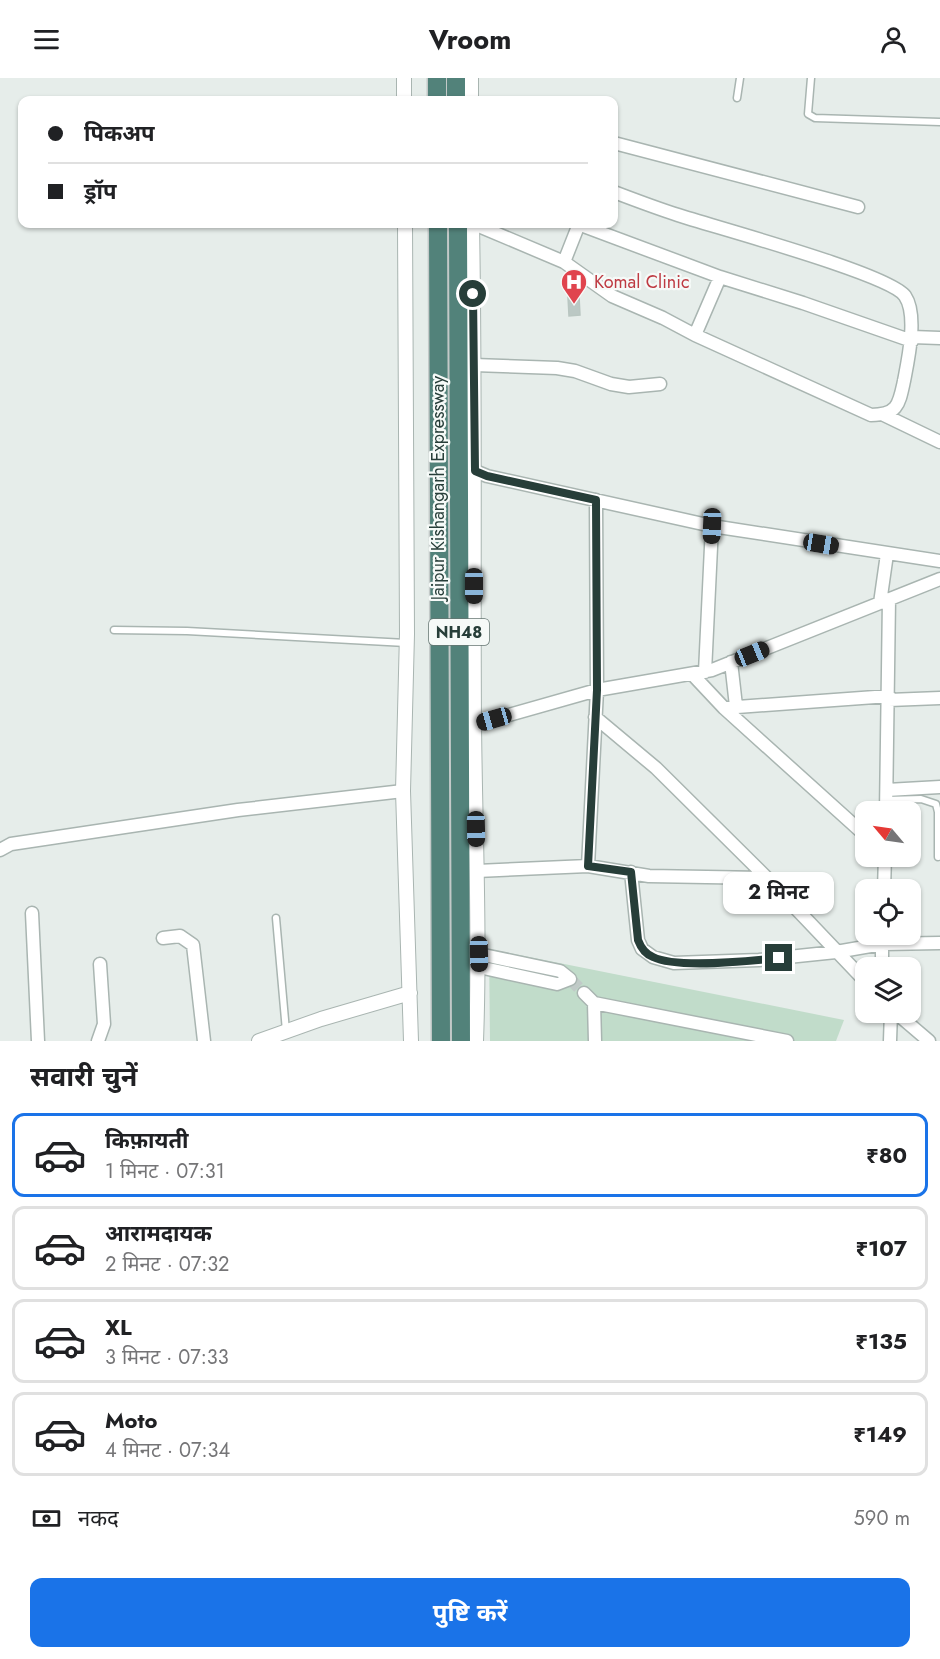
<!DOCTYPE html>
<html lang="hi">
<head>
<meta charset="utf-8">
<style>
	:root { --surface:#fff; --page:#f2f2f2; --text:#202124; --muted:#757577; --line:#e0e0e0; --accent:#1a73e8 }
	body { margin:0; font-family:Jost,"Noto Sans Devanagari",sans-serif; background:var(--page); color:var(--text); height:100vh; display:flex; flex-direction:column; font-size:22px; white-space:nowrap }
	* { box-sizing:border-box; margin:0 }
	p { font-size:20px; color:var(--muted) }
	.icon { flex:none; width:33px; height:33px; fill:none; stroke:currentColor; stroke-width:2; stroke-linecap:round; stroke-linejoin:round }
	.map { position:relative; height:963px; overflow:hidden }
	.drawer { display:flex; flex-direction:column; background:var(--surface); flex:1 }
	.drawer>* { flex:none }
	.top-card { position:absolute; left:18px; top:18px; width:600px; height:132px; border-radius:12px; box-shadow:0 2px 4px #0004; display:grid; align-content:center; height:132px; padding:0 30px; background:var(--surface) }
	.needle { width:39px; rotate:299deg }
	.fabs { position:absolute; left:855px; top:723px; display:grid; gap:12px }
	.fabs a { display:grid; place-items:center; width:66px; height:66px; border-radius:12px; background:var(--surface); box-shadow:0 2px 4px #0004; font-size:30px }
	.end { position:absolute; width:27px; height:27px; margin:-14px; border:8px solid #273e39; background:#fff; box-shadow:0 0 0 3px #fff }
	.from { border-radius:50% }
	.bubble { position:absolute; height:42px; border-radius:12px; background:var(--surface); box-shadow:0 2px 4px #0004; font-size:20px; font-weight:700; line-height:42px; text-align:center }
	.car { position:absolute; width:18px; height:36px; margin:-18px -9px; border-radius:8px; box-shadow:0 0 4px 2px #0007; background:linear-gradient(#222 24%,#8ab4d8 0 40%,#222 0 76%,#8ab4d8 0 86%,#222 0) }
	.top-card b { display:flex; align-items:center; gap:21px; height:57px; font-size:22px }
	.top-card b+b { border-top:2px solid var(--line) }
	.top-card i { width:15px; height:15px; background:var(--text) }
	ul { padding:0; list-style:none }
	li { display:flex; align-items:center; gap:18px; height:84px; margin:0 12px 9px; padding:0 18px; border:3px solid var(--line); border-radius:12px }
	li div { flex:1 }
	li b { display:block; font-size:22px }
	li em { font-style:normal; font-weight:700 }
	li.active { border-color:var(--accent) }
	li>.icon { width:54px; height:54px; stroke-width:1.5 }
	h2 { padding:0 30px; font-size:27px; line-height:72px }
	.pay { display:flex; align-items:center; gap:15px; height:66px; padding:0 30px; font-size:22px }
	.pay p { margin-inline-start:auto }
	.action { display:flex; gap:12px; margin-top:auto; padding:12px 30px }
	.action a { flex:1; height:69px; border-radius:12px; background:var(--accent); color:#fff; font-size:24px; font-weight:700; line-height:69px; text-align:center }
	header { display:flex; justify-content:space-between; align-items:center; height:78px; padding:0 30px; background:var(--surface); font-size:27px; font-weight:700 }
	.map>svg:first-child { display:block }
	.green { fill:#c1dcca }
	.building { fill:#bbc8c4; stroke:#b9c6c1; stroke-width:1.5 }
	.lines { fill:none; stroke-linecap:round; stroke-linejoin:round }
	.minor-tunnel { stroke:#c0cac7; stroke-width:12; stroke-dasharray:12 6; stroke-linecap:butt }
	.service-casing { stroke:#a9b5b1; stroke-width:9 }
	.minor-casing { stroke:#a9b5b1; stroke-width:15 }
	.tertiary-casing { stroke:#a9b5b1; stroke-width:16 }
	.trunk-casing { stroke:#c3c9c8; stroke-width:21 }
	.service { stroke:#fff; stroke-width:6 }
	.minor { stroke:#fff; stroke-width:12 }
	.tertiary { stroke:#fff; stroke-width:14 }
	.trunk { stroke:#52827a; stroke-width:18 }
	.route { stroke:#273e39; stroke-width:8 }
	.labels { text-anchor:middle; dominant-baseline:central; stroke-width:4.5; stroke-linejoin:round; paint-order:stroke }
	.shield { fill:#f6faf8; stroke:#657672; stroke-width:1.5 }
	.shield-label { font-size:16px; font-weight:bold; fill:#273e39 }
	.health-label { font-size:18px; fill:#be3a42; stroke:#f6faf8; text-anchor:start }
	.street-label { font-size:18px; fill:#273e39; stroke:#f6faf8 }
</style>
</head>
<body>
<header><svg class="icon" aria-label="menu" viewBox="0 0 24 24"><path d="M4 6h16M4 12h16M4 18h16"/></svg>Vroom<svg class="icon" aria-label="person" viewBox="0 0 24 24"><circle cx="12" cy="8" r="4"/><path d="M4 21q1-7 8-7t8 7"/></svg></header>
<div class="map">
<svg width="940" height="963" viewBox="0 0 940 963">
	<rect width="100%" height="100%" fill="#e6edea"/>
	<path class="green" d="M489,871L844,942L836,963H490Z"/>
	<path class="building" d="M579,218L580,237L569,238L568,219Z"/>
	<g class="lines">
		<path class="minor-tunnel" d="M570,901L584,915"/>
		<g class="service-casing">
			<path id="service" d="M811,0L808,36L815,40L940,44
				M737,20L740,0
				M114,552L187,553L406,565
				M887,722L921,721L936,726L938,734V779
				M276,840L286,953"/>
		</g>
		<g class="minor-casing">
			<path id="minor" d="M614,65L858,129
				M614,114C635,122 656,130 678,137C714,149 890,196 905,218C918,237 908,282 904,303C899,326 898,337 871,337L695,257L720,199
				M474,146L564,184L579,146
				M578,146L720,199L803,225L912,263
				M564,184L612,218L663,240L695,257
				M912,259L940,260
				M474,287L557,290L575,293L611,306L629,309L660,306
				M884,337L940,364
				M475,393L487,398L712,448L940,483
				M880,525L887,476
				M731,584L736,628
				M705,594L712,448
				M693,597L724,630L866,758
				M889,622L940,620
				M724,630L889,618
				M595,639L656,690L767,800L866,904
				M474,647L597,612L712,592L940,501
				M887,712L940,709
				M886,734L889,521
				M0,772L11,766L238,732L403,713
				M588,788L597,612L596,422
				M477,793L588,788L649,798L767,800
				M631,794L638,862L642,871L653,879L674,885L759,882L836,874L882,866L940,865
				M884,812L885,778
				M32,835L38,963
				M163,860L180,858L193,867L204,963
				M479,876L560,893L570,901L557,906L479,889
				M882,890V856
				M584,915L594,925L787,963
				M594,925L595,963
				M895,934L929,963
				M98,963L104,946L100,886
				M890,963L891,934"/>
		</g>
		<g class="tertiary-casing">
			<path id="tertiary" d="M404,0V22
				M471,0V22
				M405,146L407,556L403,713L411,963
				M472,146C475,312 473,479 474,645C475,751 480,857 476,963
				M259,963L321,941L410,915"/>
		</g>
		<g class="trunk-casing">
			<path id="trunk" d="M437,0V22
				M456,0V22
				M438,146L441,963
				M458,146L461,963"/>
		</g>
		<use href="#service" class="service"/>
		<use href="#minor" class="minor"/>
		<use href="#tertiary" class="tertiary"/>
		<use href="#trunk" class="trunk"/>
	</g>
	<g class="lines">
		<path class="route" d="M473,216L475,393L487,398L596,422L597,612L588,788L631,794L638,862C641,870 645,876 653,879C677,891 751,883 779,880"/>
	</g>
	<defs>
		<g id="hospital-pin" transform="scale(1.35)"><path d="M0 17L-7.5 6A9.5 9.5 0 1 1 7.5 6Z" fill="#e0444e" stroke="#f6faf8"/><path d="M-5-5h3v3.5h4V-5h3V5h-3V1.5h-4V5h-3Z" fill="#fff"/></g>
	</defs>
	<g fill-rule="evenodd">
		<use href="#hospital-pin" x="574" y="204"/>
	</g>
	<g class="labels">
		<rect class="shield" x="429" y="541" width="60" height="26" rx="4.5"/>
		<g class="shield-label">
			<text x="459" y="554">NH48</text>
		</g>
		<g class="health-label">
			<text x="594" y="204">Komal Clinic</text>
		</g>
		<g class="street-label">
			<text transform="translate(438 410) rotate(-90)">Jaipur Kishangarh Expressway</text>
		</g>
	</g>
</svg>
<div class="fabs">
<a><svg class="needle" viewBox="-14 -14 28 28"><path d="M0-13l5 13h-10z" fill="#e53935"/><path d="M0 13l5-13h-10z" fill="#757577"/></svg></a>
<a><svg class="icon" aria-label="locate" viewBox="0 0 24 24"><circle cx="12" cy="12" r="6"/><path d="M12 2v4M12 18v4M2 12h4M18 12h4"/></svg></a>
<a><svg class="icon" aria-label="layers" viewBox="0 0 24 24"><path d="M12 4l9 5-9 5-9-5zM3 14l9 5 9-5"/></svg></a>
</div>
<i class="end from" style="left:473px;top:216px"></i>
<i class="end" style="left:779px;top:880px"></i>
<div class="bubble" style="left:723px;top:794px;width:111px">2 मिनट</div>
<i class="car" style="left:712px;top:448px;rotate:182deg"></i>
<i class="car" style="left:821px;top:466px;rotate:99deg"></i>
<i class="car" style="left:474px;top:508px;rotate:180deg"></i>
<i class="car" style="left:752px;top:576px;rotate:68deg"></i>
<i class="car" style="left:494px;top:641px;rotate:254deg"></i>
<i class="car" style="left:476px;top:751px;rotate:179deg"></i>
<i class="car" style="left:479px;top:876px;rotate:179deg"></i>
<div class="top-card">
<b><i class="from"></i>पिकअप</b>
<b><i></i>ड्रॉप</b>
</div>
</div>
<section class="drawer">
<h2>सवारी चुनें</h2>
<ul>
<li class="active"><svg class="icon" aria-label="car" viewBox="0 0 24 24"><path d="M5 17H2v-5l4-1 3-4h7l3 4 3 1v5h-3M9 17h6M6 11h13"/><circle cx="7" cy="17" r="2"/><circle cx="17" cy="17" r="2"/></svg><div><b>किफ़ायती</b><p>1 मिनट · 07:31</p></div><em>₹80</em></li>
<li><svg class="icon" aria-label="car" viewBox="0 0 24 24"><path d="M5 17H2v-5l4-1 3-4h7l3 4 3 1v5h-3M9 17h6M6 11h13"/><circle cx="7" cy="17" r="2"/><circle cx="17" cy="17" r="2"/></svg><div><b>आरामदायक</b><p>2 मिनट · 07:32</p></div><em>₹107</em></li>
<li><svg class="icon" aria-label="car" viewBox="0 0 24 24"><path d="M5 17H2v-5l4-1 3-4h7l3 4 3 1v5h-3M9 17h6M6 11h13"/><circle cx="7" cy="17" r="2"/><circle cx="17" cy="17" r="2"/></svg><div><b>XL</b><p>3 मिनट · 07:33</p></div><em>₹135</em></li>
<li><svg class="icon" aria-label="car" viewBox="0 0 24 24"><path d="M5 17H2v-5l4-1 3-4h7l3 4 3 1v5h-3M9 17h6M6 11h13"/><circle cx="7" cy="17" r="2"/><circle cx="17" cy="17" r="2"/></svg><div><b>Moto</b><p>4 मिनट · 07:34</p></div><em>₹149</em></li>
</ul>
<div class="pay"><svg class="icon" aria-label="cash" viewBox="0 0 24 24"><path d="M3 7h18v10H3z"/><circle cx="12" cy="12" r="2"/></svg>नकद<p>590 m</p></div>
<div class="action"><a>पुष्टि करें</a></div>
</section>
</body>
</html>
